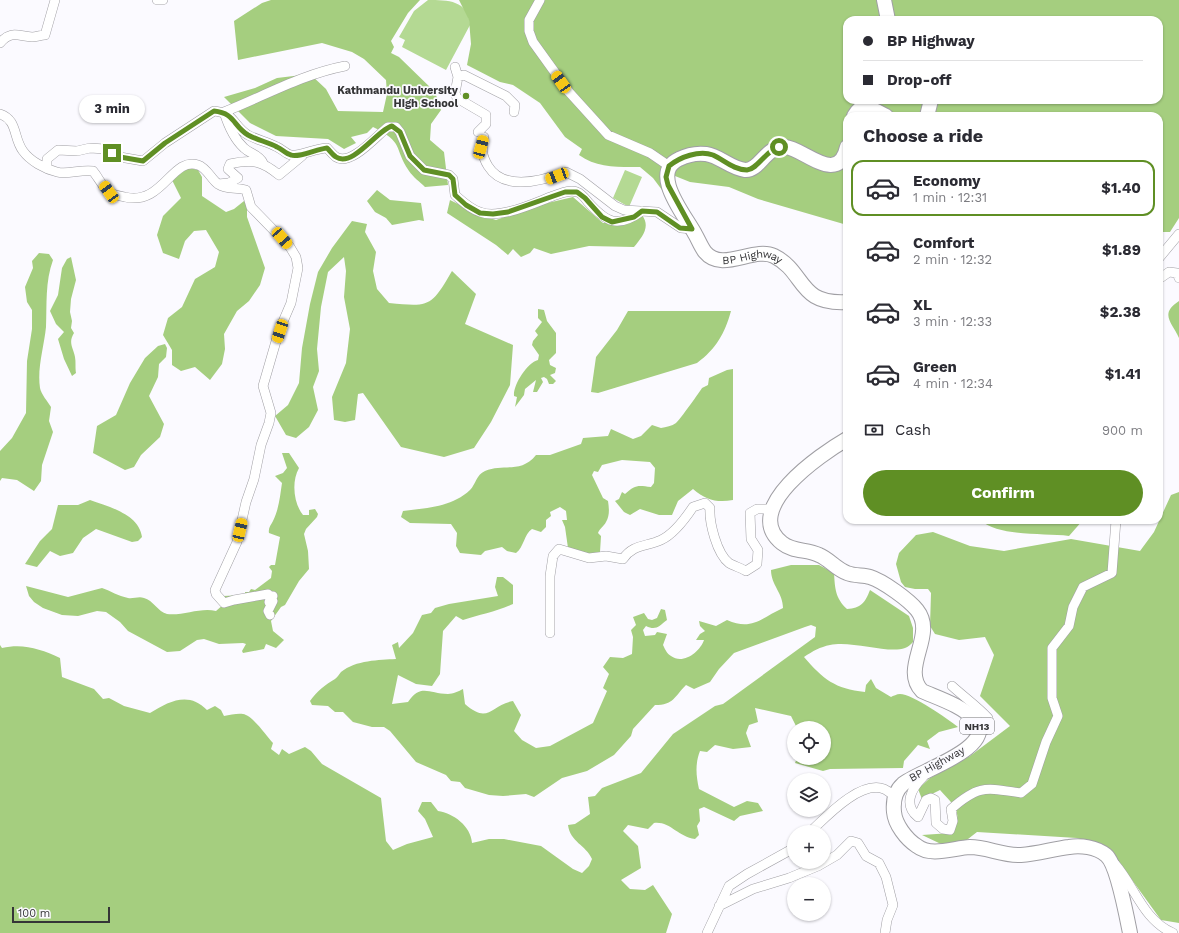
<!DOCTYPE html>
<html lang="en">
<head>
<meta charset="utf-8">
<style>
	:root { --surface:#fff; --page:#f7f7f7; --text:#2b2b33; --muted:#7c7c81; --line:#e1e1e2; --accent:#5f8f24 }
	body { margin:0; font-family:"Work Sans",sans-serif; background:var(--page); color:var(--text); height:100vh; display:flex; flex-direction:column; font-size:15px; white-space:nowrap }
	* { box-sizing:border-box; margin:0 }
	p { font-size:13px; color:var(--muted) }
	.icon { flex:none; width:22px; height:22px; fill:none; stroke:currentColor; stroke-width:2; stroke-linecap:round; stroke-linejoin:round }
	.map { position:relative; flex:1; overflow:hidden }
	.sheet { position:absolute; left:843px; top:112px; width:320px; height:412px; display:flex; flex-direction:column; background:var(--surface); border-radius:12px; box-shadow:0 1px 3px #0004 }
	.sheet>* { flex:none }
	.hud { position:absolute; left:843px; top:16px; width:320px; height:88px; border-radius:12px; box-shadow:0 1px 3px #0004; display:grid; align-content:center; height:88px; padding:0 20px; background:var(--surface) }
	.tools { position:absolute; left:787px; top:721px; display:grid; gap:8px }
	.tools a { display:grid; place-items:center; width:44px; height:44px; border-radius:50%; background:var(--surface); box-shadow:0 1px 3px #0004; font-size:20px }
	.scale { position:absolute; left:12px; bottom:10px; width:98px; box-sizing:border-box; padding-left:4px; border:2px solid #353537; border-top:0; font-size:11px; line-height:14px; white-space:nowrap; color:#353537; -webkit-text-stroke:3px #fbfaff; paint-order:stroke }
	.end { position:absolute; width:18px; height:18px; margin:-9px; border:5px solid #5f8f24; background:#fff; box-shadow:0 0 0 2px #fff }
	.from { border-radius:50% }
	.bubble { position:absolute; height:28px; border-radius:14px; background:var(--surface); box-shadow:0 1px 3px #0004; font-size:13px; font-weight:700; line-height:28px; text-align:center }
	.car { position:absolute; width:12px; height:24px; margin:-12px -6px; border-radius:5px; box-shadow:0 0 3px 1px #0007; background:linear-gradient(#f5c518 24%,#345 0 40%,#f5c518 0 76%,#345 0 86%,#f5c518 0) }
	.hud b { display:flex; align-items:center; gap:14px; height:38px; font-size:15px }
	.hud b+b { border-top:1px solid var(--line) }
	.hud i { width:10px; height:10px; background:var(--text) }
	ul { padding:0; list-style:none }
	li { display:flex; align-items:center; gap:12px; height:56px; margin:0 8px 6px; padding:0 12px; border:2px solid transparent; border-radius:12px }
	li div { flex:1 }
	li b { display:block; font-size:15px }
	li em { font-style:normal; font-weight:700 }
	li.selected { border-color:var(--accent) }
	li>.icon { width:36px; height:36px; stroke-width:1.5 }
	h2 { padding:0 20px; font-size:18px; line-height:48px }
	.pay { display:flex; align-items:center; gap:10px; height:44px; padding:0 20px; font-size:15px }
	.pay p { margin-inline-start:auto }
	.button { display:flex; gap:8px; margin-top:auto; padding:8px 20px }
	.button a { flex:1; height:46px; border-radius:24px; background:var(--accent); color:#fff; font-size:16px; font-weight:700; line-height:46px; text-align:center }
	.map>svg:first-child { display:block }
	.green { fill:#b4d993 }
	.forest { fill:#a5ce7f; fill-rule:evenodd }
	.lines { fill:none; stroke-linecap:round; stroke-linejoin:round }
	.minor-casing { stroke:#a09fa4; stroke-width:10 }
	.highway-casing { stroke:#a09fa4; stroke-width:16 }
	.minor { stroke:#fff; stroke-width:9 }
	.highway { stroke:#fff; stroke-width:14 }
	.route { stroke:#5f8f24; stroke-width:5 }
	.poi-dot { fill:#5f8f24; stroke:#fbfaff; stroke-width:1.5 }
	.labels { text-anchor:middle; dominant-baseline:central; stroke-width:3.5; stroke-linejoin:round; paint-order:stroke }
	.shield { fill:#fbfaff; stroke:#707073; stroke-width:1 }
	.shield-label { font-size:10px; font-weight:bold; fill:#353537 }
	.poi-label { font-size:11px; font-weight:bold; fill:#353537; stroke:#fbfaff; text-anchor:end }
	.street-label { font-size:11px; fill:#353537; stroke:#fbfaff }
</style>
</head>
<body>
<div class="map">
<svg width="1179" height="933" viewBox="0 0 1179 933">
	<rect width="100%" height="100%" fill="#fbfaff"/>
	<path class="green" d="M428,0C448,0 468,0 470,25L446,70L402,47L405,40L399,37L414,11Z
		M625,170L642,177L629,207L613,198Z"/>
	<path class="forest" d="M271,0H420L408,13L391,41L394,47L391,53L399,57L435,92L441,110L431,124L430,140L444,152L448,185L425,187C420,182 413,177 409,171C393,147 405,143 373,127L367,133L351,137L356,143L344,149L328,139L276,136L250,123L224,97L255,88L277,78L310,74L326,89L338,111L383,112L387,94L386,80L364,59L352,52L322,43L238,60L234,21L262,3Z
		M459,0H1179V218L1170,232H1159V116H847V225L758,199L729,187L690,182L660,170L674,206L653,178L640,167C618,167 597,168 579,155L582,149L565,137L540,103L513,85L500,82L467,65L471,44L469,20ZM847,20H1159V100H847Z
		M186,167L198,170L202,177V196L226,212L234,209L244,201L247,205V217L265,268L260,285L249,301L237,311L224,334L225,349L222,364L210,380L195,367L181,371L172,365V350L163,335L168,318L182,307L195,279L215,267L219,252L206,230L194,231L185,241L179,259L163,253L157,235L163,216L181,198L172,180Z
		M377,190L390,200L421,203L424,221L419,220L392,225L386,218L375,212L367,201Z
		M573,197L603,223H616L642,215C651,227 642,237 634,247L589,246L551,254L534,248L530,253L521,257L513,249L508,255L496,245L447,213L450,200L480,215L496,220L539,205Z
		M352,221L367,224L365,232L376,252L373,271L377,289L389,303C430,307 431,307 452,271L476,294L465,324L513,345L510,385L491,422L474,448L444,457L401,447L363,393L358,394L355,420L345,422L334,420L332,397L346,363L350,329L344,297L346,271L344,257L328,272L321,307L317,349L319,371L313,387L318,410L309,427L296,438L286,435L275,416L288,405L299,383L302,348L310,304L318,272L332,248Z
		M39,253L49,254L53,260C45,282 47,304 46,327C44,347 37,368 40,388C41,394 48,402 51,407L49,421L53,432L42,465L41,481L34,491L17,480L2,478L0,481V451L12,438L26,413L27,361L32,329V310L27,302L25,287L33,268L32,261Z
		M71,257L76,280L71,299L70,312L72,321L71,328L74,333C68,343 73,347 75,357C76,362 75,367 76,373L72,376L64,359L58,339L64,332L56,324L50,311L58,295L62,268L67,259Z
		M1179,301V338C1172,322 1159,314 1179,301Z
		M538,309L544,310L547,321L556,333V353L549,360L550,365L556,368L555,373L550,375L556,381L553,384H549L547,379L544,377L541,378L543,382L537,392H533L536,380L525,389L524,395L515,407L517,397L514,396C513,385 527,363 538,360L539,355L532,345L533,341L538,335L535,331L542,322L538,318Z
		M628,311H731C725,333 716,349 697,363L598,393L591,392L596,357L617,330Z
		M165,344L167,348L166,357L159,364L158,377L149,396L164,424L160,437L141,455L134,467L125,470L93,453L97,426L116,415L130,383L145,358L158,346Z
		M733,369V500C717,503 706,500 693,489L678,501L672,515H659L640,509L630,515L624,512L615,501L619,499L622,492L625,494C635,485 637,485 651,487L654,483L655,468L650,462L622,460L602,465L598,472L594,471L592,475L603,498L608,501C609,508 610,515 606,522C604,526 600,528 598,533L601,536L600,552L590,554L568,548L565,527L562,520H567L566,511L560,507L550,512L551,516L546,520V527L541,532L532,529C524,534 524,547 516,553L507,551L502,547L485,551L481,555L460,553L456,546L457,533L451,524L410,523L401,517L403,511C427,508 452,507 470,490C476,484 476,475 485,471C504,463 521,474 536,455H550L581,444L583,438L608,436L611,429L633,439L641,436L652,425L661,428C666,427 672,426 676,423C679,421 701,390 702,388L708,385L709,378L727,370Z
		M282,453H289L299,468C291,482 294,504 303,515H309V510L315,509L318,514L317,517L306,529L304,534L308,551L309,569L299,581L285,605L281,607L271,621L273,631L284,640L276,648L266,644L264,649L243,653L242,651L246,644L243,643L219,644L204,639L197,640L180,651L167,652L128,631L120,622L106,612L97,611L78,616L62,615L43,608L34,602L29,596L26,586L68,597L102,588C111,591 118,596 128,598C133,599 139,596 144,598C153,600 158,612 167,614C183,616 201,607 216,611L224,604L223,596L245,595V592H249L251,589L255,590L271,578L272,571L269,567L271,565H275L280,537L269,533C268,528 271,525 273,521C279,509 280,496 282,483L275,476L283,473L287,468Z
		M1179,492V923L1161,920L1119,862L1101,846L1077,838L977,832L959,846L941,844L922,835L951,833C964,811 955,807 940,790L922,799L918,789L930,778L970,756L1010,726L980,696L994,655L985,637L959,640L935,634L930,626L931,593L928,589H915L905,587L901,582L896,564L899,553L916,535L933,532L970,546L1004,551L1071,539L1140,551L1154,532L1171,495Z
		M90,500C109,507 139,514 142,537L138,541L132,542L96,529L83,538L73,553L60,556L50,551L37,567L25,564L40,541L52,529L58,505H78Z
		M980,520H1083L1069,536C1044,533 999,537 980,520Z
		M791,565H819L834,573C835,588 835,598 847,609C861,608 865,603 870,590L909,616L913,628V642C911,644 908,647 905,648C888,654 851,640 830,645C820,647 813,651 804,657C823,679 835,689 865,692L866,685L871,679L876,688L891,697C893,696 897,694 900,694C912,694 948,719 958,727L939,732L927,741L930,749L918,745L904,761L903,768L830,769L823,771L795,763L797,758H824V728H797L791,716L755,708L758,722L749,725L746,733L751,747L733,749L715,745L707,752L700,751C695,764 696,775 699,789L734,807L747,801L758,803L763,811L740,816L734,821L704,807L699,809L700,821L697,826L699,835L695,839C678,837 670,821 654,823L648,829L628,825L623,831L638,846L641,868L621,880L630,889L645,890L653,885L672,914L666,933H0V645L2,648C23,643 41,649 60,658L62,677L94,689L103,699L109,698L124,706L150,713C169,701 189,691 207,710L215,706L221,710L224,716C230,715 238,713 243,714C252,715 266,735 273,743L271,749L279,755L282,749L289,754L305,747L311,751L322,764L381,798L386,841L393,850L407,844L433,837L425,819L418,811L422,802H431L438,811C453,813 471,826 472,843L489,839H504L541,846L573,869L582,873L589,866L592,859C586,845 570,842 568,825L575,824L590,814L588,797L595,796L602,788L641,773L673,734L715,706L723,704L815,637L816,627L811,625L805,627L734,653L719,669L710,682L694,689L686,685C674,697 674,705 655,705L633,729L631,736L614,755L587,771L562,778L534,797L526,794L503,796L489,795L465,788L460,782L451,781L446,775L416,762L390,731L384,727H372L353,722L343,712H335L328,706L312,705L310,701C317,691 325,685 335,679C338,677 339,674 341,672C356,660 379,660 396,659L392,645L398,642L399,648L413,633L422,615L431,613L435,608L449,604L498,596L495,587L497,577H503L513,585V604C498,611 479,615 463,620L456,616L443,631L440,674L432,686L416,684L398,675L392,704L408,702C421,683 429,694 448,694C453,694 459,691 463,689L465,704C489,725 490,705 513,701L521,715L514,731L522,740L536,748L550,746L593,723L607,691L603,688L609,674L603,667L610,657L623,658L632,654L633,637L631,630L636,625L633,617L644,613L648,619L652,620L657,618L661,609L665,610L667,620C659,626 656,631 646,626L643,630L645,636L655,635L657,632L667,634L663,645C665,649 667,654 671,656C683,665 700,652 704,640H696L700,634L705,631L700,626L699,621L716,626L727,620C752,631 761,618 783,608C783,593 771,585 771,570Z"/>
	<g class="lines">
		<g class="minor-casing">
			<path id="minor" d="M157,0H163
				M540,0L529,20V31L533,42L569,92L608,135L650,153L669,166
				M0,43C11,30 18,36 32,37C36,37 41,35 45,35L55,0
				M455,67L458,77L455,93L457,98L486,115V124L478,132
				M458,77L464,75L506,96L515,105L514,112
				M0,114C18,120 13,138 23,151C30,161 45,169 57,172C67,175 81,169 93,171C98,177 104,189 110,193C114,195 120,196 125,197C163,206 172,156 198,165C207,168 211,179 218,184L229,183L238,178L228,169L230,164C253,159 262,161 279,175L302,156
				M484,137C481,149 482,156 488,166C504,192 542,181 566,172L580,179L615,206L624,210L657,212L681,228L692,229
				M263,163C259,154 250,154 244,148C233,138 228,125 224,112C264,96 303,74 345,66
				M47,167V159L58,150L77,151L90,148L105,149L120,157L143,161L165,143L214,111C235,113 233,126 248,135C257,140 268,142 277,147C282,149 286,154 291,155C297,157 317,148 327,148C330,151 333,155 336,157C351,167 378,134 388,127H396L400,132L410,156L424,170L449,175L453,179L455,195C462,201 470,209 480,212C499,220 534,203 553,196C560,194 569,189 577,192C581,193 585,198 588,202C606,222 617,229 642,211
				M218,184C227,190 235,187 246,190L251,207L290,247L296,257L298,268L291,303L279,331L263,386L271,413L269,423L261,445L254,479L246,502L237,542L215,590L216,594L224,603L234,600L268,594L270,596H273L269,602L273,601L268,611L270,615
				M1159,258L1179,234
				M1159,279L1169,272L1177,273L1179,278
				M550,633V576L553,556L559,549L589,558L606,556L623,559C633,544 646,547 661,540C674,534 685,519 693,507L705,503L710,508C709,523 717,554 729,563C734,566 741,568 746,571L757,564L758,550L751,539L750,513L757,509H772
				M952,686C964,697 977,706 988,718V729L978,732
				M923,777C911,789 903,805 918,817L926,800L931,798L935,800L936,823L943,829L950,830L953,821L951,809C979,784 986,788 1021,793L1032,784L1046,742L1058,716L1052,698V648L1069,626L1073,607L1083,587L1112,573L1116,520
				M810,832C826,817 860,780 884,789C888,791 892,794 895,796
				M1115,864C1135,887 1143,920 1173,933
				M719,906L753,889L789,878L818,866L837,855L851,841L858,843L866,856L879,863L886,877L893,905L887,920L885,933
				M707,933L729,886L747,874L794,848"/>
		</g>
		<g class="highway-casing">
			<g id="highway">
				<path d="M884,0L888,20"/>
				<path d="M854,116C862,101 875,110 886,116"/>
				<path d="M927,116L931,100"/>
				<path id="s1" d="M847,147C838,187 804,148 785,147C765,146 760,171 745,170C730,168 720,156 706,154C698,153 687,155 679,159C649,173 685,215 695,234C698,239 701,247 705,252C722,273 754,246 774,256C806,272 797,305 847,302"/>
				<path d="M847,439C821,454 740,509 782,543C793,552 807,549 819,555C829,559 836,569 847,573C854,576 863,575 870,577C883,581 909,600 917,610C937,635 900,668 922,691C938,698 963,706 975,720C998,748 916,772 903,784C895,791 893,802 894,812C895,824 906,839 917,846C931,857 953,848 970,847C987,847 1003,856 1021,855C1037,854 1053,849 1069,847C1081,845 1096,847 1106,855C1117,864 1127,918 1130,933"/>
			</g>
		</g>
		<use href="#minor" class="minor"/>
		<use href="#highway" class="highway"/>
	</g>
	<g class="lines">
		<path class="route" d="M112,153L120,157L143,161L165,143L214,111C235,113 233,126 248,135C257,140 268,142 277,147C282,149 286,154 291,155C298,158 317,149 327,148C330,151 333,155 336,157C353,168 378,129 392,126L400,132L410,156L424,170L449,175L453,179L455,195L466,205L480,213L493,214L508,212L565,192H577L585,198L602,217L612,222L634,217L642,211L657,212L680,228L692,229L668,185L666,177L669,166C680,157 699,150 713,155C724,160 734,170 747,170C758,169 766,150 779,147"/>
	</g>
	<circle class="poi-dot" cx="466" cy="96" r="4"/>
	<g class="labels">
		<rect class="shield" x="960" y="718" width="34" height="16" rx="3"/>
		<g class="shield-label">
			<text x="977" y="726">NH13</text>
		</g>
		<g class="poi-label">
			<text x="458" y="90">Kathmandu University<tspan x="458" dy="13">High School</tspan></text>
		</g>
		<g class="street-label">
			<text stroke="none"><textPath href="#s1" startOffset="352">BP Highway</textPath></text>
			<text transform="translate(937 764) rotate(-29)">BP Highway</text>
		</g>
	</g>
</svg>
<div class="tools">
<a><svg class="icon" aria-label="locate" viewBox="0 0 24 24"><circle cx="12" cy="12" r="6"/><path d="M12 2v4M12 18v4M2 12h4M18 12h4"/></svg></a>
<a><svg class="icon" aria-label="layers" viewBox="0 0 24 24"><path d="M12 4l9 5-9 5-9-5zM3 14l9 5 9-5"/></svg></a>
<a>+</a>
<a>−</a>
</div>
<div class="scale">100 m</div>
<i class="end from" style="left:779px;top:147px"></i>
<i class="end" style="left:112px;top:153px"></i>
<div class="bubble" style="left:79px;top:95px;width:66px">3 min</div>
<i class="car" style="left:561px;top:82px;rotate:325deg"></i>
<i class="car" style="left:481px;top:147px;rotate:15deg"></i>
<i class="car" style="left:557px;top:176px;rotate:249deg"></i>
<i class="car" style="left:109px;top:192px;rotate:324deg"></i>
<i class="car" style="left:282px;top:238px;rotate:139deg"></i>
<i class="car" style="left:280px;top:331px;rotate:198deg"></i>
<i class="car" style="left:240px;top:530px;rotate:13deg"></i>
<div class="hud">
<b><i class="from"></i>BP Highway</b>
<b><i></i>Drop-off</b>
</div>
<section class="sheet">
<h2>Choose a ride</h2>
<ul>
<li class="selected"><svg class="icon" aria-label="car" viewBox="0 0 24 24"><path d="M5 17H2v-5l4-1 3-4h7l3 4 3 1v5h-3M9 17h6M6 11h13"/><circle cx="7" cy="17" r="2"/><circle cx="17" cy="17" r="2"/></svg><div><b>Economy</b><p>1 min · 12:31</p></div><em>$1.40</em></li>
<li><svg class="icon" aria-label="car" viewBox="0 0 24 24"><path d="M5 17H2v-5l4-1 3-4h7l3 4 3 1v5h-3M9 17h6M6 11h13"/><circle cx="7" cy="17" r="2"/><circle cx="17" cy="17" r="2"/></svg><div><b>Comfort</b><p>2 min · 12:32</p></div><em>$1.89</em></li>
<li><svg class="icon" aria-label="car" viewBox="0 0 24 24"><path d="M5 17H2v-5l4-1 3-4h7l3 4 3 1v5h-3M9 17h6M6 11h13"/><circle cx="7" cy="17" r="2"/><circle cx="17" cy="17" r="2"/></svg><div><b>XL</b><p>3 min · 12:33</p></div><em>$2.38</em></li>
<li><svg class="icon" aria-label="car" viewBox="0 0 24 24"><path d="M5 17H2v-5l4-1 3-4h7l3 4 3 1v5h-3M9 17h6M6 11h13"/><circle cx="7" cy="17" r="2"/><circle cx="17" cy="17" r="2"/></svg><div><b>Green</b><p>4 min · 12:34</p></div><em>$1.41</em></li>
</ul>
<div class="pay"><svg class="icon" aria-label="cash" viewBox="0 0 24 24"><path d="M3 7h18v10H3z"/><circle cx="12" cy="12" r="2"/></svg>Cash<p>900 m</p></div>
<div class="button"><a>Confirm</a></div>
</section>
</div>
</body>
</html>
